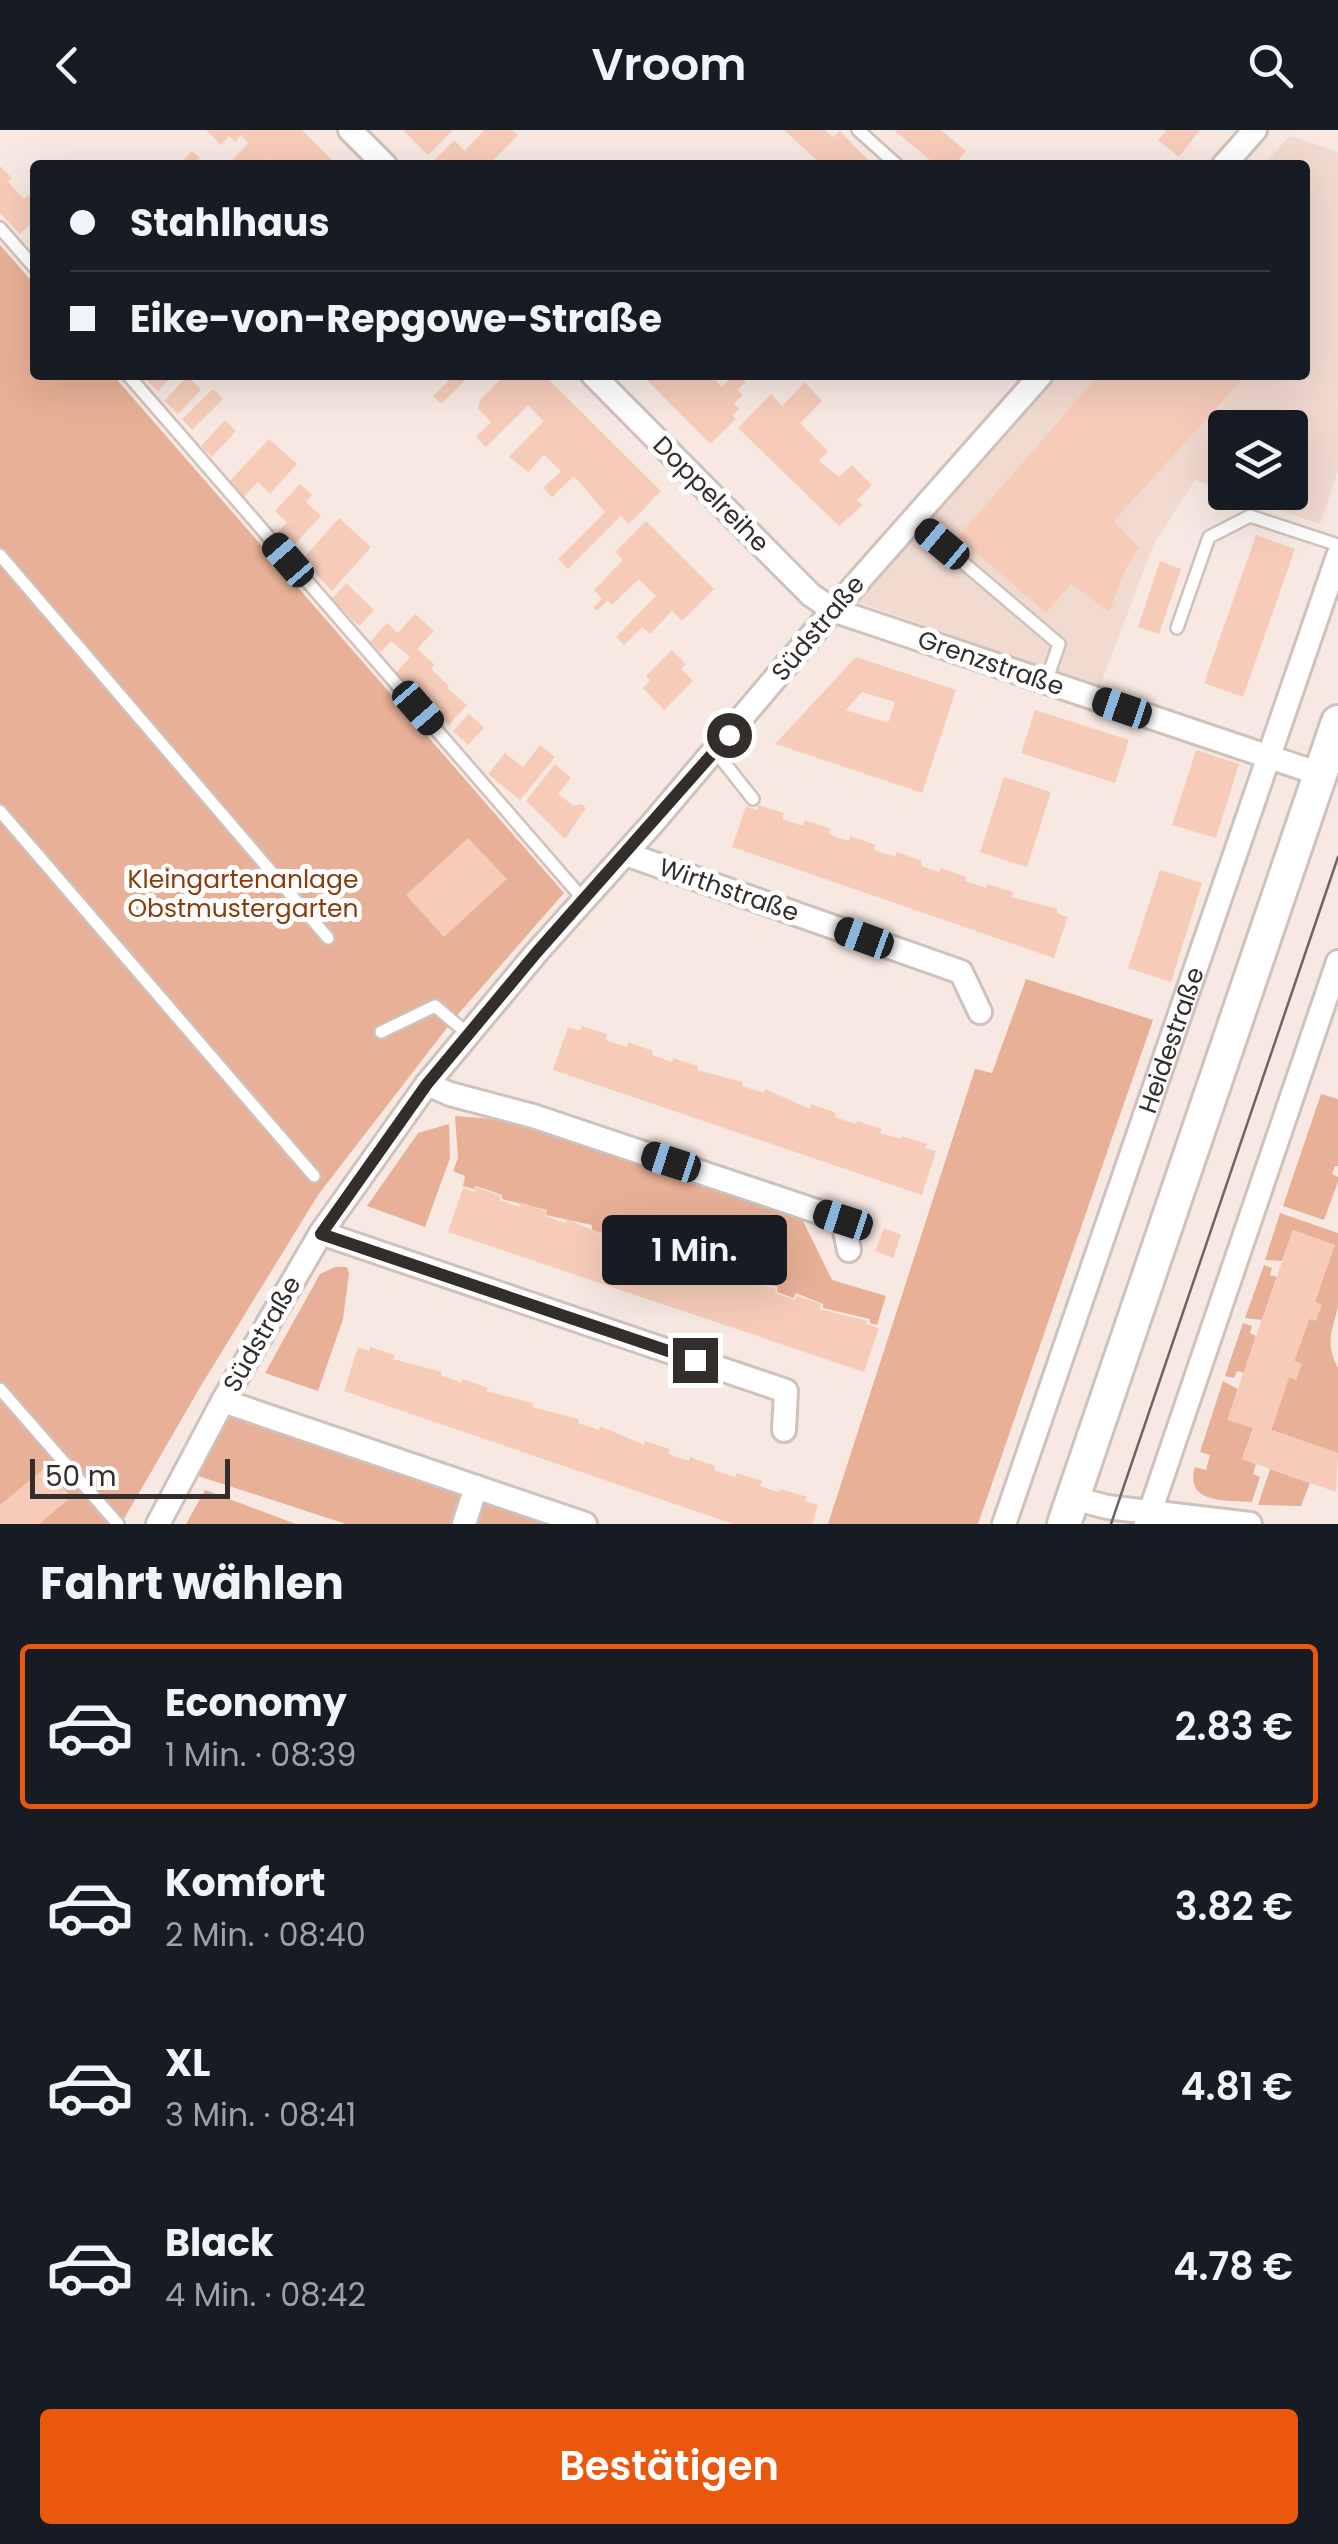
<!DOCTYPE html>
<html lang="de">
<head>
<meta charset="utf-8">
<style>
	:root { --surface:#171b24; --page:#242831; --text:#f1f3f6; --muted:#9ea1a6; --line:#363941; --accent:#ea580c }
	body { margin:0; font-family:Poppins,sans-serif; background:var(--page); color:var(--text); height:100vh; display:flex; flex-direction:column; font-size:38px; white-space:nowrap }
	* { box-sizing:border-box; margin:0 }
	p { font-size:32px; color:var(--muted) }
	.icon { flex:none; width:55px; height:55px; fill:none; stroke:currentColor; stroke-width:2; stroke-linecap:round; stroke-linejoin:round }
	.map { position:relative; height:1394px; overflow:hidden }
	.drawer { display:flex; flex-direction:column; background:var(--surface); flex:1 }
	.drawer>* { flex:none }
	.top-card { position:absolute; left:30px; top:30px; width:1280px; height:220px; border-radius:10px; box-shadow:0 10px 40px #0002; display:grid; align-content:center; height:220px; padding:0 40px; background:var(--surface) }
	.controls { position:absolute; left:1208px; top:280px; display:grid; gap:20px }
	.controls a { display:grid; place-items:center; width:100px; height:100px; border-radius:10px; background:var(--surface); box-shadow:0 10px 40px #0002; font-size:50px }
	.scale { position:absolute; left:30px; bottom:25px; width:200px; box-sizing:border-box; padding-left:10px; border:5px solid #332e2b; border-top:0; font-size:28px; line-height:35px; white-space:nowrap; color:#332e2b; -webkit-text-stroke:8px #fff; paint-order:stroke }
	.end { position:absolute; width:45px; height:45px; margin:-22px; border:12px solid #332e2b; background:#fff; box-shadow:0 0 0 5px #fff }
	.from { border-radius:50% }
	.bubble { position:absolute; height:70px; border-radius:10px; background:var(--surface); box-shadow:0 10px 40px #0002; font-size:32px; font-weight:600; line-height:70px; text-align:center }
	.car { position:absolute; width:30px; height:60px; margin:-30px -15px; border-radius:12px; box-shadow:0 0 8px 2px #0007; background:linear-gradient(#222 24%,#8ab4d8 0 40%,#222 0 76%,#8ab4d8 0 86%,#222 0) }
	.top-card b { display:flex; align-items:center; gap:35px; height:95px; font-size:38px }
	.top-card b+b { border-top:2px solid var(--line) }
	.top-card i { width:25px; height:25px; background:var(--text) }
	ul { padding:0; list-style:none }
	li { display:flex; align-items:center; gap:30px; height:165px; margin:0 20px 15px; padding:0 20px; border:5px solid transparent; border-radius:10px }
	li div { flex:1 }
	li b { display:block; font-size:38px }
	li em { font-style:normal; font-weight:600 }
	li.selected { border-color:var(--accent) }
	li>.icon { width:90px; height:90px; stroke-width:1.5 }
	h2 { padding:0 40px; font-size:45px; line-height:120px }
	.button { display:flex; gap:20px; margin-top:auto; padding:20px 40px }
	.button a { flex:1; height:115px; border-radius:10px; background:var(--accent); color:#fff; font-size:40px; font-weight:600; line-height:115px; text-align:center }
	header { display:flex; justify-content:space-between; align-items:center; height:130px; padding:0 40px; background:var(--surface); font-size:45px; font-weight:600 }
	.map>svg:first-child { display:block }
	.built { fill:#f1dad0 }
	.green { fill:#e8b096 }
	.building { fill:#f6ccb9; fill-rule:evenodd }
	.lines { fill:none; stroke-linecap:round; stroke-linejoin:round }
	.lane-casing { stroke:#cfc1bb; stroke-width:16 }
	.street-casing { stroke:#cfc1bb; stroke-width:28 }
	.secondary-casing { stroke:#cfc1bb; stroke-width:38 }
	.lane { stroke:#fff; stroke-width:11 }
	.street { stroke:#fff; stroke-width:22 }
	.secondary { stroke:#fff; stroke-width:32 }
	.tram { stroke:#6d6561; stroke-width:2.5 }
	.route { stroke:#332e2b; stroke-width:12 }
	.labels { text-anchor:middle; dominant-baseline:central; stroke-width:10; stroke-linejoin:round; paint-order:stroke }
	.street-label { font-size:25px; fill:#332e2b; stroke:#fff }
	.park-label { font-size:25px; fill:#8a3c0d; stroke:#fff }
</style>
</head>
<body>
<header><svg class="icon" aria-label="back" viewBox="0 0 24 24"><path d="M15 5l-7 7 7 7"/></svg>Vroom<svg class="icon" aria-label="search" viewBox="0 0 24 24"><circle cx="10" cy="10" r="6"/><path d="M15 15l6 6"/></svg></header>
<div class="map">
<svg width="1338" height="1394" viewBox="0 0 1338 1394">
	<rect width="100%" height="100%" fill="#f7e9e2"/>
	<path class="built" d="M1290,6L1338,22V341L1320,394L1231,363L1290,362V298H1225V360L1195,350L1153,416L1100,556L857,472L1058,245H1305V35H1263Z"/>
	<path class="green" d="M0,115L35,155V245H113L564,763L453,890L318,1065L199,1259L121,1394H0Z
		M1026,849L1153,890L978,1394H828L975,939L992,943Z
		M1321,964L1338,969V1036H1335L1332,1044L1338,1047V1052L1324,1090L1283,1076Z
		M455,986L531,992L796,1083L802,1089L832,1150L886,1166L877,1195L870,1193V1189L823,1178V1174L796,1163L793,1168L777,1162V1157L731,1147V1142L705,1134L703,1137L683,1130V1126L637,1114V1110L611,1102L610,1106L592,1100V1095L546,1085L547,1080L502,1069V1065L476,1056L474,1059L463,1056L465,1046L453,1041L458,1028Z
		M449,994L450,1028L425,1097L367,1076L418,1003Z
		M1280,1083L1338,1103C1338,1126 1338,1153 1338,1176C1333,1201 1324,1211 1338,1238V1323L1271,1300L1289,1247L1296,1249L1301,1234L1294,1231L1309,1189L1321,1175L1315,1172L1334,1115L1293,1100L1282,1131L1265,1130Z
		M1264,1135L1272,1138L1270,1145L1277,1147L1262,1190L1245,1188Z
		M335,1137H347L349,1144L343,1189L318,1261L265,1243L320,1144Z
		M1243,1193L1252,1196L1250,1203L1256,1206L1244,1243L1237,1241L1234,1248L1225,1246Z
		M1223,1251L1238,1259L1228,1289L1253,1298L1242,1329L1256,1334L1253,1344L1260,1347L1252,1372C1226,1370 1184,1374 1195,1337L1206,1340L1210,1325L1200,1322Z
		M223,1271L585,1394H346L186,1342Z
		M1270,1339L1310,1353L1301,1376L1258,1375Z
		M205,1360L296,1394H186Z"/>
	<path class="building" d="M206,0H302L337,35H275L269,29L264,35H227L249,13L241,5L235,12L229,6L221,15Z
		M403,0H453L428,25Z
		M484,0H512L518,5L489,35H430L454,10L465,21Z
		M784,0H825L833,7L840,1L870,32L822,35Z
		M894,0H941L966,21L955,35H936Z
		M1166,0H1200L1179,27L1158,10Z
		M192,21L200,28L194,35H179Z
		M0,36L12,48L8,52L24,69L28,65L35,72V90L20,104L0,83Z
		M141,245H173L158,261Z
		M450,245H471L441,274L433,266L452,247Z
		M505,245H544L661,361L629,394L621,386L568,439L558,429L605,382L574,346L552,367L543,358L561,341L544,325L528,342L509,327L544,291L528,275L486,317L476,307L491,292L478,279L480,270Z
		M642,245H710L722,257L733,245H739L746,252L737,260L743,265L734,273L739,279L732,285L736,289L710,314Z
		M1099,245H1246L1114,391L1139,418L1127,436L1109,482L1071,454L1046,483L958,407Z
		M188,246L201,260L178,284L164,271Z
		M805,252L822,271L800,293L828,321L819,331L839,347L852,335L872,355L857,370L863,375L839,396L738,298L771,264L782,276Z
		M213,259L223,269L192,300L182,289Z
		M225,290L236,301L212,327L201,316Z
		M269,309L297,334L270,364L258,352L244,367L228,353Z
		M300,354L312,365L306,372L321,386L292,417L277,403L287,392L275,381Z
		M339,388L371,417L332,461L302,430Z
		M646,391L714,459L682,491L672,481L650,504L642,497L624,515L616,507L656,466L639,449L612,475L607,471L597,481L593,477L602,469L594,460L623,430L615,422Z
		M1256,405L1295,419L1243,567L1204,553Z
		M1160,431L1181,439L1159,504L1138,497Z
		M346,453L374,480L359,496L332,469Z
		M415,484L434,501L417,519L435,535L431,539L449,556L447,558L467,575L449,595L395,544L410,527L391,511L381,522L370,512L387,493L398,503Z
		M672,520L686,534L681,539L693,551L664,580L643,558L650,551L646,546Z
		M856,527L956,560L922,663L775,614ZM862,562L895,572L888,593L846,580Z
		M1035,580L1129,610L1115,653L1021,623Z
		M469,584L484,598L468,615L453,601Z
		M540,615L555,627L520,670L488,644L505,623L523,637Z
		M1196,620L1239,634L1216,708L1172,695Z
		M555,634L571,648L558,664L574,676L581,674L586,678L565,709L526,671Z
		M1004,647L1051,662L1027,737L980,722Z
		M758,675L784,683L782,689L803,696L805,690L831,699L829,704L838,708L849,711L850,706L876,715L874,720L895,727L897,722L922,731L921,736L939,742L941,738L966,747L965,751L986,758L987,754L1013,762L1012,767L1058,779L1057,783L1068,787L1054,828L732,717L746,676L757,680Z
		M468,708L507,749L444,807L406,765Z
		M1160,740L1202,753L1171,852L1128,838Z
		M582,896L607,904L605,910L627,917L628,912L653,921L652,925L672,932L673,928L698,936L697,940L743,952L742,956L764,963L765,959L810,979L811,974L836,983L835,987L856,994L857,991L882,999L880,1003L891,1006L901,1009L902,1006L927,1014L925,1018L936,1021L922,1065L553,940L568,897L580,901Z
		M476,1057L501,1066L500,1070L519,1077L521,1072L546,1081L545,1086L565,1093L567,1089L610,1108L611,1104L637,1113L635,1117L656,1123L658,1119L683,1127L681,1132L704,1139L705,1135L730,1144L729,1148L740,1152L749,1155L751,1150L776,1159L775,1163L795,1170L796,1166L821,1174L820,1179L867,1191L866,1194L879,1198L864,1242L448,1102L463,1058L474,1062Z
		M884,1098L901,1105L893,1128L875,1121Z
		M1293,1100L1335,1115L1315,1172L1322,1174L1316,1191L1309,1189L1294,1231L1302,1234L1296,1250L1289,1247L1271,1300L1338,1323L1336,1362L1242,1329L1253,1298L1227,1290Z
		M358,1217L369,1221L370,1217L395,1225L393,1229L442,1242L441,1245L461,1253L463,1249L488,1258L486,1261L533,1273L532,1277L579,1289L578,1293L599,1300L600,1296L644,1315L645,1311L670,1319L668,1324L689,1331L690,1327L715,1336L714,1340L735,1347L737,1343L762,1351L760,1356L772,1360L780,1362L781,1359L807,1367L805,1371L818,1375L812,1394H733L344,1261Z
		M46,1337L71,1367L39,1394H0V1375Z"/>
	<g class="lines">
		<g class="lane-casing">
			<path id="lane" d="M858,0L897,35
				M0,98L35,138
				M128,245L584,770
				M913,390L1059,514L1046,552
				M0,425L328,808
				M1177,498L1209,407L1250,386L1338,415
				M715,621L753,669
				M0,681L314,1046
				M381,902L435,876L468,904
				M0,1259L118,1394"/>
		</g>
		<g class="street-casing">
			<g id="street">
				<path d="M350,0L385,35"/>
				<path d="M1224,35L1255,0"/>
				<path d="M593,245L811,465L833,480L1320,644"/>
				<path d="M626,724L961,842L980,882"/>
				<path d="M427,954L450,964L533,986L843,1090L849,1120"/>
				<path d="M321,1103L786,1261L784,1300"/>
				<path d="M223,1271L585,1394"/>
				<path d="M1073,1368L1107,1377L1250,1394"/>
				<path d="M158,1394L223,1271L321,1103L427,954L537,822L652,694L833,480L1041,245"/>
				<path d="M464,1394L476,1357"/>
				<path id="s1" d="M1004,1394L1338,426"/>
				<path d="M1146,1394L1338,832"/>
			</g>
		</g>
		<g class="secondary-casing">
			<path id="secondary" d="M1064,1394L1338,592"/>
		</g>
		<use href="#lane" class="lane"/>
		<use href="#street" class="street"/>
		<use href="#secondary" class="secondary"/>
		<path class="tram" d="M1111,1394L1338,727"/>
	</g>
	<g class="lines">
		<path class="route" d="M695,1230L321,1104L427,954L537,822L729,605"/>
	</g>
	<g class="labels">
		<g class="street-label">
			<text transform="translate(711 364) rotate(45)">Doppelreihe</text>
			<text transform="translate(818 498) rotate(-50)">Südstraße</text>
			<text transform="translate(991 533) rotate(19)">Grenzstraße</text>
			<text transform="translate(729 760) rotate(19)">Wirthstraße</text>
			<text stroke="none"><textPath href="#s1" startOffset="512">Heidestraße</textPath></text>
			<text transform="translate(262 1204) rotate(-60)">Südstraße</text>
		</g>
		<g class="park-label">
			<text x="243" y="749">Kleingartenanlage<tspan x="243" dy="29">Obstmustergarten</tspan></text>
		</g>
	</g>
</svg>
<div class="controls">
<a><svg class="icon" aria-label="layers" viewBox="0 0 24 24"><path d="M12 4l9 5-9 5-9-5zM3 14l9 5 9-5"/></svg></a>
</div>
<div class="scale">50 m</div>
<i class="end from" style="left:729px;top:605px"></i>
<i class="end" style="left:695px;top:1230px"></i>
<div class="bubble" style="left:602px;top:1085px;width:185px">1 Min.</div>
<i class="car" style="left:942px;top:414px;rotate:310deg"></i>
<i class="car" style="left:288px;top:430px;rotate:319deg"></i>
<i class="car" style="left:418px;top:578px;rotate:139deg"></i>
<i class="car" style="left:1122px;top:578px;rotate:289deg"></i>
<i class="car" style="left:864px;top:808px;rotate:290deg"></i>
<i class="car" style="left:671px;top:1032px;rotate:288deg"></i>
<i class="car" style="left:843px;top:1090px;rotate:288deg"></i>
<div class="top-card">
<b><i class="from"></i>Stahlhaus</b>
<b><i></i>Eike-von-Repgowe-Straße</b>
</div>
</div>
<section class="drawer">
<h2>Fahrt wählen</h2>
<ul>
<li class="selected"><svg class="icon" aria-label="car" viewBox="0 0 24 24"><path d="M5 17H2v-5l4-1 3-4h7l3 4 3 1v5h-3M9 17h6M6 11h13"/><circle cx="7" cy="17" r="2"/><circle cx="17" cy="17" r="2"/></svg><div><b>Economy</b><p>1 Min. · 08:39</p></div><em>2.83 €</em></li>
<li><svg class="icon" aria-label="car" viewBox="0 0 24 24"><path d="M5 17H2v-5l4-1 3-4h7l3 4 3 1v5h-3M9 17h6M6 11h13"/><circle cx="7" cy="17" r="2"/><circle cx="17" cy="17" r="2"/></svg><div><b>Komfort</b><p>2 Min. · 08:40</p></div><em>3.82 €</em></li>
<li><svg class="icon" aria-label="car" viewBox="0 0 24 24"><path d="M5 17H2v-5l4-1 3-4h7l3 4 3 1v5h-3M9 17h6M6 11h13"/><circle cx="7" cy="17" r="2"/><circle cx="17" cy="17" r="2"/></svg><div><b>XL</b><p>3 Min. · 08:41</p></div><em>4.81 €</em></li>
<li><svg class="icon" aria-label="car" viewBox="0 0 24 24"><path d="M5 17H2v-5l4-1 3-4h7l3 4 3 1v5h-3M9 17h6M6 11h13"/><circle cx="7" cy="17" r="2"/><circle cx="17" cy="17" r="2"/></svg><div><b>Black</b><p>4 Min. · 08:42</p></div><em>4.78 €</em></li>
</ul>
<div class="button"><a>Bestätigen</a></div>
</section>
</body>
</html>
